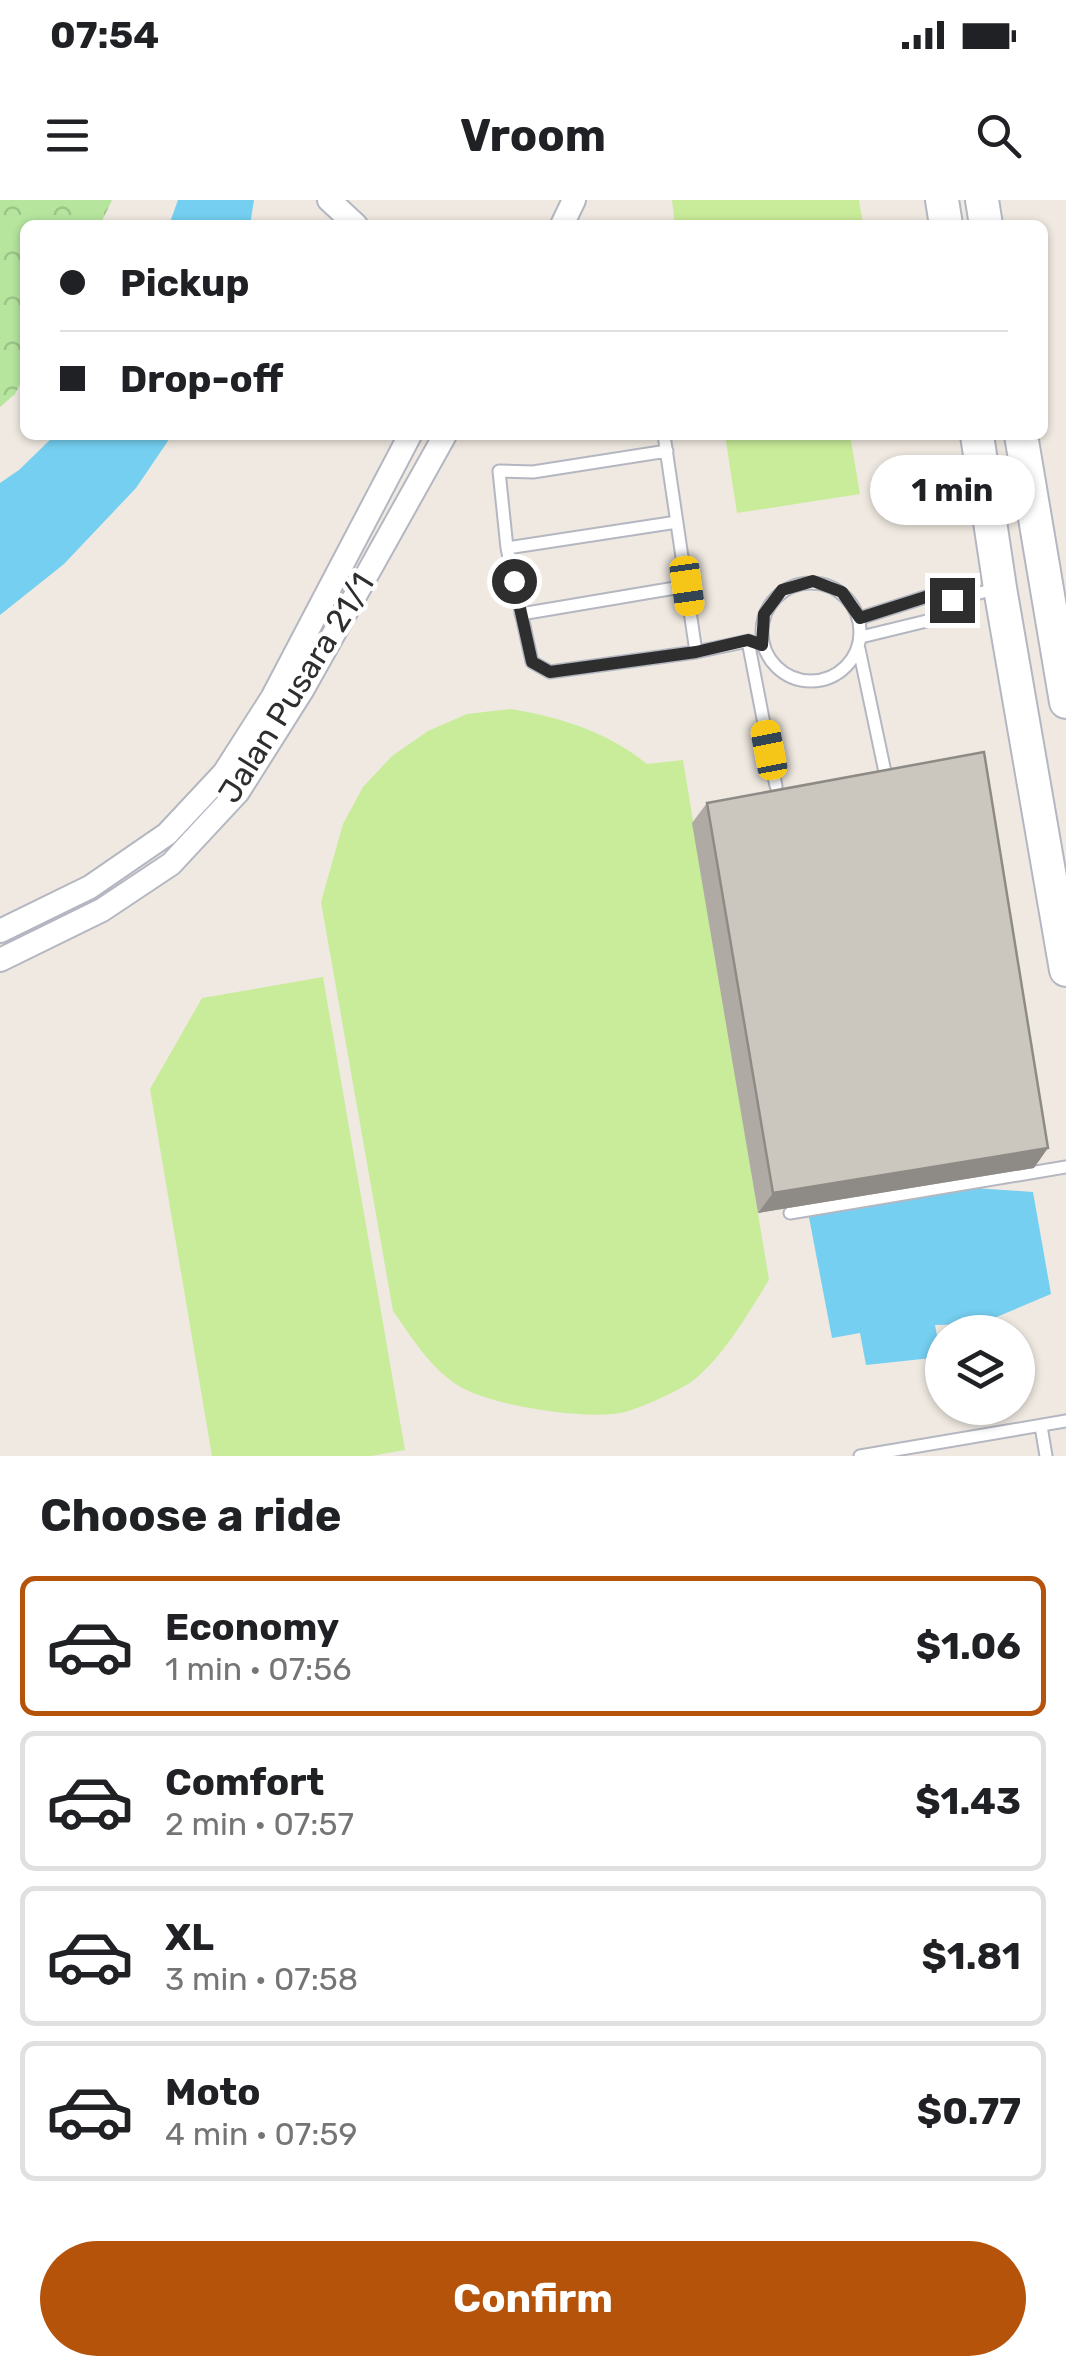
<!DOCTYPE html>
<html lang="en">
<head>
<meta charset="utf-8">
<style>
	:root { --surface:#fff; --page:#f6f6f6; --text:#202124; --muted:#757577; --line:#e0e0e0; --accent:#b45309 }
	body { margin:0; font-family:Rubik,sans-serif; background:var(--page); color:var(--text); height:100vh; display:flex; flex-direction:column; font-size:38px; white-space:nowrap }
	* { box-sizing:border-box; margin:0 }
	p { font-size:32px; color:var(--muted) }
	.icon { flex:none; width:55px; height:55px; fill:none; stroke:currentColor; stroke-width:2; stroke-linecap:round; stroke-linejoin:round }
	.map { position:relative; height:1256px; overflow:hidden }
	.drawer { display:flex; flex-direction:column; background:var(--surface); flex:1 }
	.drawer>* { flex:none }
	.banner { position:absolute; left:20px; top:20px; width:1028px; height:220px; border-radius:15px; box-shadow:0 2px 8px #0004; display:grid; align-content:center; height:220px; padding:0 40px; background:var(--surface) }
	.controls { position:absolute; left:925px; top:1115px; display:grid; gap:20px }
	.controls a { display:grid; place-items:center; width:110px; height:110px; border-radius:50%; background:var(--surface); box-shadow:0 2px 8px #0004; font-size:50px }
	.end { position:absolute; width:45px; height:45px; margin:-22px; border:12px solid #2e2e2e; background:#fff; box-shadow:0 0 0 5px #fff }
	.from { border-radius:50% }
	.bubble { position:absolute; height:70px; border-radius:35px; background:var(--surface); box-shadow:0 2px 8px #0004; font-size:32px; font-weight:700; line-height:70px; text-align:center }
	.car { position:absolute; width:30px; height:60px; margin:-30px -15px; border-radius:12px; box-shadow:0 0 8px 2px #0007; background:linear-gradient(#f5c518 24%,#345 0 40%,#f5c518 0 76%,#345 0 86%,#f5c518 0) }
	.banner b { display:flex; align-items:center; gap:35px; height:95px; font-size:38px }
	.banner b+b { border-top:2px solid var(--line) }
	.banner i { width:25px; height:25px; background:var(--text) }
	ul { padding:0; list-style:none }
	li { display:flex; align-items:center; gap:30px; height:140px; margin:0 20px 15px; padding:0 20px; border:5px solid var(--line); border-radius:15px }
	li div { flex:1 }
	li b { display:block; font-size:38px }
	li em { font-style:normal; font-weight:700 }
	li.selected { border-color:var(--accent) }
	li>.icon { width:90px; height:90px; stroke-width:1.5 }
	h2 { padding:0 40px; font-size:45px; line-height:120px }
	.primary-button { display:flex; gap:20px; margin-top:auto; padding:20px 40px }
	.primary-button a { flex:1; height:115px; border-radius:60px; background:var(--accent); color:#fff; font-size:40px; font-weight:700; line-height:115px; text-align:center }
	.status { display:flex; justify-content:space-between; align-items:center; height:70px; padding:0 50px; background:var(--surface); direction:ltr }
	.status svg { height:28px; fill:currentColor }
	header { display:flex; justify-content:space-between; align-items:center; height:130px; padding:0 40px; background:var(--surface); font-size:45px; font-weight:700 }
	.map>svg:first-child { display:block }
	.forest { fill:url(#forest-crowns) }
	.pitch { fill:#c9ec9a }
	.water { fill:#75cff0 }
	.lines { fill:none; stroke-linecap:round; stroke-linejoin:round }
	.service-casing { stroke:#b4b7c1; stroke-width:15 }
	.minor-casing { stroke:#b4b7c1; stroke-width:26 }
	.secondary-casing { stroke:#b4b7c1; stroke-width:36 }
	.service { stroke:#fff; stroke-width:11 }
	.minor { stroke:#fff; stroke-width:22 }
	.secondary { stroke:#fff; stroke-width:32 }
	.wall { fill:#afaba4 }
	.shaded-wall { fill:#8e8b86 }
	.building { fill:#cbc7bf; stroke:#8e8b86; stroke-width:2.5 }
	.route { stroke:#2e2e2e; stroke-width:12 }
	.labels { text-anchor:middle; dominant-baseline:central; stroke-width:9; stroke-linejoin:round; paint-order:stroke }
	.street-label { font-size:32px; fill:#2e2e2e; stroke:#fff }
</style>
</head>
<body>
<div class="status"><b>07:54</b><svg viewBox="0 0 49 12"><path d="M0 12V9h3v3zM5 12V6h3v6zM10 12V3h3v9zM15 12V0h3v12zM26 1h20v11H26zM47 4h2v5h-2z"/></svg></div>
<header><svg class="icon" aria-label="menu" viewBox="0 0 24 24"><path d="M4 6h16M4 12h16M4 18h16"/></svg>Vroom<svg class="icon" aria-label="search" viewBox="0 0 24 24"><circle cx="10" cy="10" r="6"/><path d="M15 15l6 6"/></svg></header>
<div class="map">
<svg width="1066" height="1256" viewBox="0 0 1066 1256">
	<defs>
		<pattern id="forest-crowns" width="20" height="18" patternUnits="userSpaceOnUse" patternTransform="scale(2.5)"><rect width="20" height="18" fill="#b6e59e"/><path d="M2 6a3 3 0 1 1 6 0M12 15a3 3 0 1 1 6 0" fill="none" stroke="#9dc588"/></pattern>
	</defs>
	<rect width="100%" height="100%" fill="#efe9e1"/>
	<path class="forest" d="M0,0H112L100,25H25V174L15,194L0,207Z"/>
	<path class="pitch" d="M672,0H859L863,25H675Z
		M725,235H850L860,294L737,313Z
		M511,509C562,518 606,531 647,564L683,560L769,1080C748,1113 726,1153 695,1179C683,1189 641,1208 625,1212C589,1221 491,1206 459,1186C431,1169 412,1138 393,1111L321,702L343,624L363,587L392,556L428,531L467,514Z
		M323,777L405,1250L371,1256H212L150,889L202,798Z"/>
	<path class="water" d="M178,0H254L250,25H169Z
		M55,235H172L136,288L64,364L0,415V283L19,270Z
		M975,988L1033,992L1051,1094L980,1124L935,1125L941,1157L866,1165L860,1133L832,1138L808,1012Z"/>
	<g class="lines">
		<g class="service-casing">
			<path id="service" d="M664,235L696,452
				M667,251L533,272L499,271L507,348L532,462L550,472L696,452L748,441L762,445
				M507,348L677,322
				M762 432a49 49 0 1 1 98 0a49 49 0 1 1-98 0Z
				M521,414L687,386
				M860,418L935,394L952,400L999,388
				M861,437L939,418L952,400
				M748,441L776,586
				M859,449L885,572
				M790,1013L1066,967
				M1041,1226L1046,1256
				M860,1256L1066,1221"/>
		</g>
		<g class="minor-casing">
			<path id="minor" d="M329,0L356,25
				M562,25L574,0
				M0,731L90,687L167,634L224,573L272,498L410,235
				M0,760L102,710L171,664L238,592L303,489L445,235"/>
		</g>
		<g class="secondary-casing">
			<path id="secondary" d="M942,0L946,25
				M982,0L986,25
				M977,235L1000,388L1066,770
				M1021,235L1066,502"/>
		</g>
		<use href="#service" class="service"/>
		<use href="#minor" class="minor"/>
		<use href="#secondary" class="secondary"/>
	</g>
	<path class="wall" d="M707,603L1034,968L758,1013L692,623Z"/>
	<path class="shaded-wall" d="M1048,948L1034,968L758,1013L773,993Z"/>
	<path class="building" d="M984,552L1048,948L773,993L707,603Z"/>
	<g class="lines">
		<path class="route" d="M514,381L532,462L550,472L696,452L748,440L762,445L764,414L782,390L813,381L842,392L860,418L935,394L952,400"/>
	</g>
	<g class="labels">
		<g class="street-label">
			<text transform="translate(296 488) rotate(-58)">Jalan Pusara 21/1</text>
		</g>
	</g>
</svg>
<div class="controls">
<a><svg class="icon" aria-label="layers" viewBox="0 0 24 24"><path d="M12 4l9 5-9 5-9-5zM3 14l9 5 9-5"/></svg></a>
</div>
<i class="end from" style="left:514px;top:381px"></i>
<i class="end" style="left:952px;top:400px"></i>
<div class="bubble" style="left:870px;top:255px;width:165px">1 min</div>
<i class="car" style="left:687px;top:386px;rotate:172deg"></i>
<i class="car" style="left:769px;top:550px;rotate:349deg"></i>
<div class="banner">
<b><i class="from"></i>Pickup</b>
<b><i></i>Drop-off</b>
</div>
</div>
<section class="drawer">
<h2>Choose a ride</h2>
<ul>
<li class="selected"><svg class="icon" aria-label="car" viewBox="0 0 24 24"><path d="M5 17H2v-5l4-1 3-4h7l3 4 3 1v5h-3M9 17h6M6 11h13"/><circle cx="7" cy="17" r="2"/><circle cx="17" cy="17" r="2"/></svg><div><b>Economy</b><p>1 min · 07:56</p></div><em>$1.06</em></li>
<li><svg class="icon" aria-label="car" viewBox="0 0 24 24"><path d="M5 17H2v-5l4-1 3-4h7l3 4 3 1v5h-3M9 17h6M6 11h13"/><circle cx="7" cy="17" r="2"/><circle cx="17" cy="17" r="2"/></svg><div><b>Comfort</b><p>2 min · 07:57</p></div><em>$1.43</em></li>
<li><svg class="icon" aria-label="car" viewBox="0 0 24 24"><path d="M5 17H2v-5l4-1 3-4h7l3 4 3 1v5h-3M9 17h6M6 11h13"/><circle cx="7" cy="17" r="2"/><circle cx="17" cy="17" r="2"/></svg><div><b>XL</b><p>3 min · 07:58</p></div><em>$1.81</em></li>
<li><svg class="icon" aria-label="car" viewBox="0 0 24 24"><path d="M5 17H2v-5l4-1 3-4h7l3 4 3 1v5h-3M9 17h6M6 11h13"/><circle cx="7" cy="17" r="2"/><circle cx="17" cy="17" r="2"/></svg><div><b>Moto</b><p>4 min · 07:59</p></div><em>$0.77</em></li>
</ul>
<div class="primary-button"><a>Confirm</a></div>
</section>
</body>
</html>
